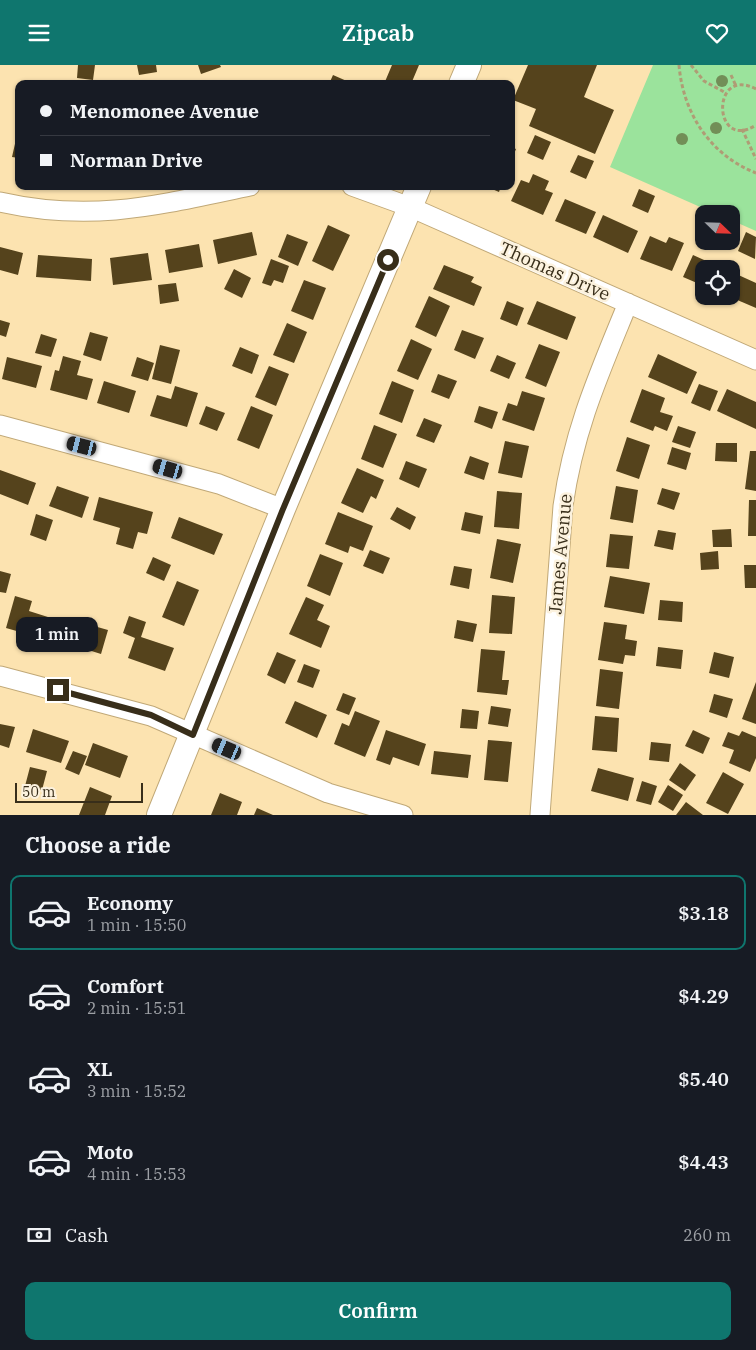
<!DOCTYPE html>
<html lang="en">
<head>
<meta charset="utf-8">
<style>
	:root { --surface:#171b24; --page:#242831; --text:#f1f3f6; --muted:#9ea1a6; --line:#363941; --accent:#0f766e }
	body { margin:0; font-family:"IBM Plex Serif",serif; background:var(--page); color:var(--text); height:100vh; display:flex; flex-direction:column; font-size:19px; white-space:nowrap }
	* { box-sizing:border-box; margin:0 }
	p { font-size:16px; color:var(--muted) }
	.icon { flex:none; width:28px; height:28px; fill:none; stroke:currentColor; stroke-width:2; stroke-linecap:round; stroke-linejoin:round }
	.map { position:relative; height:750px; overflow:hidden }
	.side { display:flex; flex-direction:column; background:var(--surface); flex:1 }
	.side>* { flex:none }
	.hud { position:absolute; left:15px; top:15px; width:500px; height:110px; border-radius:10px; box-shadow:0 1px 4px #0004; display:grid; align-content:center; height:110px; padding:0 25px; background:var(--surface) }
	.needle { width:32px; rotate:113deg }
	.buttons { position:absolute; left:695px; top:140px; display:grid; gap:10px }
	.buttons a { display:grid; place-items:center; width:45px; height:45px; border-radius:10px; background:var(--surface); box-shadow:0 1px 4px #0004; font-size:25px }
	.scale { position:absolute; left:15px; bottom:12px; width:128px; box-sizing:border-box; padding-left:5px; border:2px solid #382e1a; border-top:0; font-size:14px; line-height:18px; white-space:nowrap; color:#382e1a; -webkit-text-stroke:4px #fcf2de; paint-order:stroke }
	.end { position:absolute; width:22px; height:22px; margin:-11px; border:6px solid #382e1a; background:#fff; box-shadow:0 0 0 2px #fff }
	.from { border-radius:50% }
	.bubble { position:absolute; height:35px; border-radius:10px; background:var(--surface); box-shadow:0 1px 4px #0004; font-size:16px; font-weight:600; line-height:35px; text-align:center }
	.car { position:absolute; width:15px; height:30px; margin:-15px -8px; border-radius:6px; box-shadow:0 0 4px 1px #0007; background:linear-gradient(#222 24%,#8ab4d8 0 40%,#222 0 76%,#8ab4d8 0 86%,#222 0) }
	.hud b { display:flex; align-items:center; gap:18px; height:48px; font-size:19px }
	.hud b+b { border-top:1px solid var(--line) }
	.hud i { width:12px; height:12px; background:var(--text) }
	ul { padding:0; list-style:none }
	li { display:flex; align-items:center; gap:15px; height:75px; margin:0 10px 8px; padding:0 15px; border:2px solid transparent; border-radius:10px }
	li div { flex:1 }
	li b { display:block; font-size:19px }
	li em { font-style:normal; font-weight:600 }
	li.on { border-color:var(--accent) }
	li>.icon { width:45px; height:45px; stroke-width:1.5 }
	h2 { padding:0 25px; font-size:22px; line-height:60px }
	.pay { display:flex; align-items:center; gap:12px; height:55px; padding:0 25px; font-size:19px }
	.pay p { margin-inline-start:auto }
	.primary-button { display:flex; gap:10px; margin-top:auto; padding:10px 25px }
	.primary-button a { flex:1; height:58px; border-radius:10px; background:var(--accent); color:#fff; font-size:20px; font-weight:600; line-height:58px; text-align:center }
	header { display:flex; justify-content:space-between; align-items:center; height:65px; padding:0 25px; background:var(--accent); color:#fff; font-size:22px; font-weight:600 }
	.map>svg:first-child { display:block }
	.green { fill:#9be39c }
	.building { fill:#55431c }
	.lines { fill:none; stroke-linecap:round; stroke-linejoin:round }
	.minor-casing { stroke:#c0a877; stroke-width:21 }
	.tertiary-casing { stroke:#c0a877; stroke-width:26 }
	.path { stroke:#af9c75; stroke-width:3; stroke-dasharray:4 2.5; stroke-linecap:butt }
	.minor { stroke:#fff; stroke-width:19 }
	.tertiary { stroke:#fff; stroke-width:24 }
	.tree { fill:#728e57 }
	.route { stroke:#382e1a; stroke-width:6 }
	.labels { text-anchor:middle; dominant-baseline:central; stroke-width:5; stroke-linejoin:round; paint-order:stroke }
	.street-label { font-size:18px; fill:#382e1a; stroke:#fcf2de }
</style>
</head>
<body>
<header><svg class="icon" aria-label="menu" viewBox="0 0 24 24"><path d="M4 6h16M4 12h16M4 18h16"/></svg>Zipcab<svg class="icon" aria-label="heart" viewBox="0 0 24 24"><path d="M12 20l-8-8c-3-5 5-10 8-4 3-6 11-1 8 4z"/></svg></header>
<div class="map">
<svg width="756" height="750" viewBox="0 0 756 750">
	<rect width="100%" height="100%" fill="#fce3b0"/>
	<path class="green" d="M653,0H756V166L731,155V149H716L610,102Z"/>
	<path class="building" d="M78,0H95L93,15L77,13Z
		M137,0H156L157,7L139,10Z
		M198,0H220L221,2L201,9Z
		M392,0H419L411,19H384Z
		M528,0H597L584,32L614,45L595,89L529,61L536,44L513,35Z
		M333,10L349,17L348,19H329Z
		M268,15L269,19H254L253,18Z
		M17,70H19V93L12,92Z
		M535,70L551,77L543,95L527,88Z
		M511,82L516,84L511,96Z
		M578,90L594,96L586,114L570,107Z
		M533,109L549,116L545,125L553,128L543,150L511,136L521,115L529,118Z
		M485,121H501L499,127Z
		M639,124L655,131L648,148L632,141Z
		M565,134L596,147L586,169L555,156Z
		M704,149V171L696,168Z
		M603,150L638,166L628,188L593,172Z
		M328,160L350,170L333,206L312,196Z
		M252,167L257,190L218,199L213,175Z
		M746,167L756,172L755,194L738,186Z
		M287,169L308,177L298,201L278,192Z
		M650,171L666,178L669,172L684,178L672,206L640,194Z
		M199,179L203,202L169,208L165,185Z
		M0,182L23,188L18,210L0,205Z
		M148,188L152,215L113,220L110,193Z
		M38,190L92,194L91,216L36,212Z
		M693,190L724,204H704V221L683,212Z
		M271,194L289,201L283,218L274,215L271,221L262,218Z
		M444,200L474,212L471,217L482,222L474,241L433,224Z
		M234,204L251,213L242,233L224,224Z
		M734,208L756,218V243L728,231H731V215Z
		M304,215L326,223L313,255L291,246Z
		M176,218L179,236L160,239L158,220Z
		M429,231L450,241L436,272L415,262Z
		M507,236L524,243L517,261L500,254Z
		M537,236L576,252L567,275L527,259Z
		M0,255L10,258L6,272L0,270Z
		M287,258L307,267L294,298L273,290Z
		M462,265L484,273L475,294L454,285Z
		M90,267L108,272L101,296L83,290Z
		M41,269L57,274L51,292L35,288Z
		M411,274L432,284L418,315L397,306Z
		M539,279L560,287L546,322L525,313Z
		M160,280L180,285L171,319L152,314Z
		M240,282L259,290L252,309L232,301Z
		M658,289L697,307L687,329L648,312Z
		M497,290L516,298L509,314L490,306Z
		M63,291L81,296L77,310L93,314L87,335L50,325L55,305L59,306Z
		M7,292L42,301L36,323L2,314Z
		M137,292L154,298L148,316L131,311Z
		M269,301L289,309L276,341L255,332Z
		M438,309L457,316L449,334L431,327Z
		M104,316L136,326L129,348L97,338Z
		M392,316L414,325L402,358L379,349Z
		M699,319L718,326L710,346L691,338Z
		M175,321L198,328L187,362L150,351L157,330L171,334Z
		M642,324L665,333L660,347L673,351L667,366L655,361L653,366L630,357Z
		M727,324L756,337V364L717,346Z
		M522,326L545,333L534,366L502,355L508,338L517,341Z
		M206,341L225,348L217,366L199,359Z
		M251,341L273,350L259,384L237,375Z
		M479,341L498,347L492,364L474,357Z
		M424,353L442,360L434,378L416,371Z
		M374,360L397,369L383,403L361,394Z
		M678,361L696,367L690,383L672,377Z
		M627,372L650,380L639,414L616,406Z
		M505,376L529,381L522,413L498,408Z
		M716,378H737V397L715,396Z
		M672,382L691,388L686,405L667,399Z
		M750,386H756V426L745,424Z
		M470,391L489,398L484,415L464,408Z
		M406,396L427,404L419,423L399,414Z
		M357,403L384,415L376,434L371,431L363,448L341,438Z
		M0,405L36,418L28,440L0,429Z
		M57,421L89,432L82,453L49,441Z
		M616,421L638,425L633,458L610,454Z
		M662,423L680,428L674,445L657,439Z
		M497,426L522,428L519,464L494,462Z
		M99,432L153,447L147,469L138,467L133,484L116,479L120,463L93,455Z
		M749,435H756V471H748Z
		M397,442L416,452L410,465L390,454Z
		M338,447L373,461L363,486L350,481L348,488L325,479Z
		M465,447L483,451L480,469L461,465Z
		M36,449L53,455L46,476L30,470Z
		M179,452L223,469L214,490L171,473Z
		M731,464L732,482H713L712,465Z
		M658,465L676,468L673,485L654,481Z
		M610,469L633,471L629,504L606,502Z
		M497,474L521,479L513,518L490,513Z
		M370,485L390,493L383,509L363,501Z
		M718,486L719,504L701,505L700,488Z
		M320,489L343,498L330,531L307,521Z
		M153,492L171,500L164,516L146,508Z
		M744,500H756V523H745Z
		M454,501L472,504L469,524L450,520Z
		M0,506L11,509L6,528L0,527Z
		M610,511L650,518L644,549L604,542Z
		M177,516L199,525L184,561L162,552Z
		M492,530L515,532L512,569L489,568Z
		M15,531L32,536L29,546L51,553L45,574L6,563Z
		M306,532L324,540L317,555L330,561L321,583L289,569Z
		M660,535L683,537L682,557L658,555Z
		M129,551L146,557L141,572L174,583L165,606L128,593L135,573L123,568Z
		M69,554L108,565L101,589L63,577Z
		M457,555L477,559L473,577L454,573Z
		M604,557L627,560L625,574L637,576L635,591L625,590L623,599L598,595Z
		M658,582L683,585L681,604L656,601Z
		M481,584L505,586L502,615H509L507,630L477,627Z
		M277,587L296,595L285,619L267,610Z
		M714,587L734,592L729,613L709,608Z
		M304,599L320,605L313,623L297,617Z
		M600,604L623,607L619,644L596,641Z
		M756,617V659L742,654Z
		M343,628L356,633L349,650L336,645Z
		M714,629L733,634L727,653L709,647Z
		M295,636L327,650L317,673L285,658Z
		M491,641L511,644L508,662L488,659Z
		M462,644L479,646L477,664L460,663Z
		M355,646L380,656L365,692L334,679L342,658L349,661Z
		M595,651L619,653L617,687L592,685Z
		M0,659L15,662L9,683L0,680Z
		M33,664L69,676L61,698L26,687Z
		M386,665L426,679L419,701L393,692L390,700L376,695Z
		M693,665L710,673L703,689L685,681Z
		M742,666L756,672V693L750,707L729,698L734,685L722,681L728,667L739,671Z
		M488,675L512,677L508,717L484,715Z
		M651,677L671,679L669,697L649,695Z
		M93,678L128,691L120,713L85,700Z
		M73,686L87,691L79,710L65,704Z
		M434,686L471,690L468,713L431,709Z
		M680,698L696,710L685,726L669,715Z
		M30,702L47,706L42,725L25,721Z
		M598,703L634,713L628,736L591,726Z
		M723,707L744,719L728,749L706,738Z
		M642,716L657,721L651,740L636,736Z
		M668,720L683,730L673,746L658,737Z
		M90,722L112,731L105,750H79Z
		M220,728L242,737L237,750H211Z
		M686,737L703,750H676Z
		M257,743L273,750H254Z"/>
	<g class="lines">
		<g class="minor-casing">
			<path id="minor" d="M352,121L410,142L756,295
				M0,137C93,158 159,140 250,121
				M0,360L219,419L283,444
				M0,611L151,651L328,728L403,750
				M540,750L563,441C574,364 599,309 628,238"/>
		</g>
		<g class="tertiary-casing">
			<path id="tertiary" d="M461,19L469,0
				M159,750L283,444L419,121"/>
		</g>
		<path class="path" d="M679,0C683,48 710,90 756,108
			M691,0L704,16L726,28
			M731,10L736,21
			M756,24C710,0 713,88 756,60
			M742,64L756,94"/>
		<use href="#minor" class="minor"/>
		<use href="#tertiary" class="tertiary"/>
	</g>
	<g class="tree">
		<circle cx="722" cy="16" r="6"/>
		<circle cx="716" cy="63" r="6"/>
		<circle cx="682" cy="74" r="6"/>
	</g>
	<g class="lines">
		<path class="route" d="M58,625L151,650L193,670L283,444L388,195"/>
	</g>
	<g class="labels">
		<g class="street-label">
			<text transform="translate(555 206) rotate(24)">Thomas Drive</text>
			<text transform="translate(560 489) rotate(-85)">James Avenue</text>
		</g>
	</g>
</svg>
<div class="buttons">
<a><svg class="needle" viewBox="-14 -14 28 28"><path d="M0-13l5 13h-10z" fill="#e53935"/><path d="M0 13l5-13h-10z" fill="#9ea1a6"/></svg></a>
<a><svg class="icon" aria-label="locate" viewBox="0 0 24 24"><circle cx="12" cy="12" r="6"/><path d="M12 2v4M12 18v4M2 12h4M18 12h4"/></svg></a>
</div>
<div class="scale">50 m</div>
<i class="end from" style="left:388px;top:195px"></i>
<i class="end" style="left:58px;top:625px"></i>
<div class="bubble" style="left:16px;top:552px;width:82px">1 min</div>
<i class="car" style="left:82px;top:381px;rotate:284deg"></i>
<i class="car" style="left:168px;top:404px;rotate:286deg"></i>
<i class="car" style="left:227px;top:684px;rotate:293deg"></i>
<div class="hud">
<b><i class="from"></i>Menomonee Avenue</b>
<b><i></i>Norman Drive</b>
</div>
</div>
<section class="side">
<h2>Choose a ride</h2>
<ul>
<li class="on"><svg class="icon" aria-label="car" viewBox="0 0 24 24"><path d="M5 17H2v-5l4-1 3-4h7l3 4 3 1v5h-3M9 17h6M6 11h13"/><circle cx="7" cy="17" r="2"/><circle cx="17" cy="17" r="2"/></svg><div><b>Economy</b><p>1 min · 15:50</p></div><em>$3.18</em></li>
<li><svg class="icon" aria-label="car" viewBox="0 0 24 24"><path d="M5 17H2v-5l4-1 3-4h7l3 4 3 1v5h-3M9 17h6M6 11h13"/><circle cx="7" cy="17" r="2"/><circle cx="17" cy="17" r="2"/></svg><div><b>Comfort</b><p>2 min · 15:51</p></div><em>$4.29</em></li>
<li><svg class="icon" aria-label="car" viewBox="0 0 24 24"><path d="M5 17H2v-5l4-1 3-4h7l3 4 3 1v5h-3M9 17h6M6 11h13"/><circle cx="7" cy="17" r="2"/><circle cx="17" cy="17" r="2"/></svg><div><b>XL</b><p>3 min · 15:52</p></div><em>$5.40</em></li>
<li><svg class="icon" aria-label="car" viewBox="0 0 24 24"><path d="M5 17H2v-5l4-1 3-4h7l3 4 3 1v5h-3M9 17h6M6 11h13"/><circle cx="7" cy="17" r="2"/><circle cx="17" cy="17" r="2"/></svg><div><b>Moto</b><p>4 min · 15:53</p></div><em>$4.43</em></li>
</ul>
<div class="pay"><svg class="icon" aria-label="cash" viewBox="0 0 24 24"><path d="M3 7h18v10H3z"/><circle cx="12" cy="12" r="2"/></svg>Cash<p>260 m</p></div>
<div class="primary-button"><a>Confirm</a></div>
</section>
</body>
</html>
